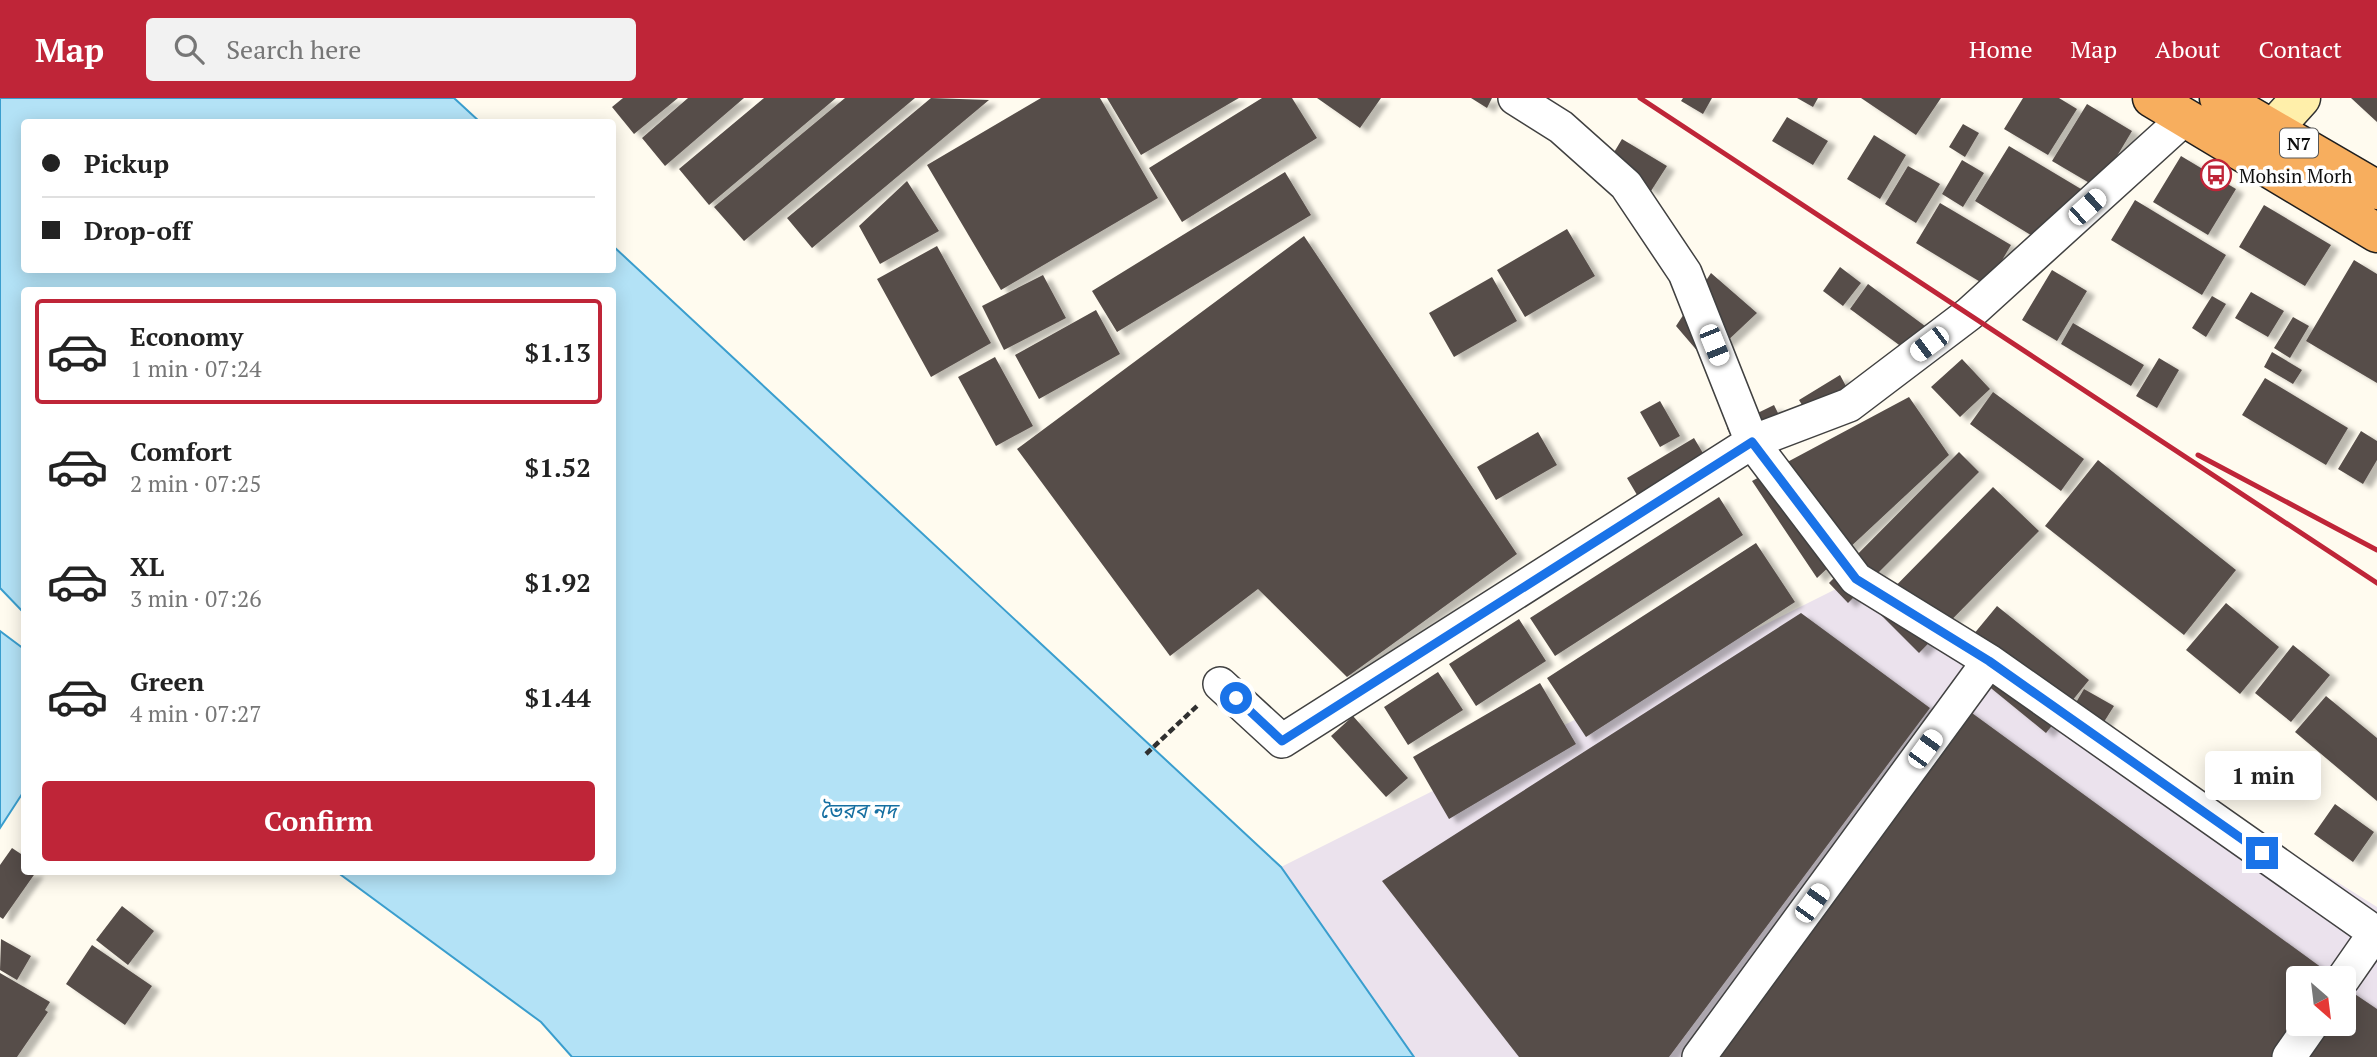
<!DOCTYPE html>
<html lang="en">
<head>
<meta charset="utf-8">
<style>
	:root { --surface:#fff; --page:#f2f2f2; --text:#222; --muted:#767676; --line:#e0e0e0; --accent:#bf2538 }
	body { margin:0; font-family:"PT Serif","Noto Sans Bengali",serif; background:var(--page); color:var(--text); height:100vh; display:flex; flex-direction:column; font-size:26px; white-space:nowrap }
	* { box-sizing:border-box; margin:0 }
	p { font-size:23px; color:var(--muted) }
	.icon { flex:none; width:38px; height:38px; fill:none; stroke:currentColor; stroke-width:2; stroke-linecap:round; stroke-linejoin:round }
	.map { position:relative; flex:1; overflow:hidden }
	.side { position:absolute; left:21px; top:189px; width:595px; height:588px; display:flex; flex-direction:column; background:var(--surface); border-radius:7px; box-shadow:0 4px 18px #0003 }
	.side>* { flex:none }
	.hud { position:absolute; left:21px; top:21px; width:595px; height:154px; border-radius:7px; box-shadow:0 4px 18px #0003; display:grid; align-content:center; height:154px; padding:0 21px; background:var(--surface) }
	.needle { width:46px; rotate:152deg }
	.buttons { position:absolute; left:2286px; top:868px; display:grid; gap:14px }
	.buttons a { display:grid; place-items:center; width:70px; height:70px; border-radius:7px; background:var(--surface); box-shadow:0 4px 18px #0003; font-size:35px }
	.end { position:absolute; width:32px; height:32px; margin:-16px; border:9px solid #1a73e8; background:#fff; box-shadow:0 0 0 4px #fff }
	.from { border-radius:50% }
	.bubble { position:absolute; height:49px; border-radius:7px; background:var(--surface); box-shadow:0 4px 18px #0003; font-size:23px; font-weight:800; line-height:49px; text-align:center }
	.car { position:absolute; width:21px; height:42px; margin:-21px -10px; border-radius:9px; box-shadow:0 0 5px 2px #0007; background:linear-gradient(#fff 24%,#345 0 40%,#fff 0 76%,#345 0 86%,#fff 0) }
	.hud b { display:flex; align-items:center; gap:24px; height:66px; font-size:26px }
	.hud b+b { border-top:2px solid var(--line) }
	.hud i { width:18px; height:18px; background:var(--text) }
	ul { padding:12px 0 0; list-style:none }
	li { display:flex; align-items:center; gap:21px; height:105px; margin:0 14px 10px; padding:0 7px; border:4px solid transparent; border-radius:7px }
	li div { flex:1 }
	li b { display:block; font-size:26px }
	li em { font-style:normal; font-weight:800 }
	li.selected { border-color:var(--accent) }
	li>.icon { width:63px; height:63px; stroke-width:1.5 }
	.cta { display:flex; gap:14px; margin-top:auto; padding:14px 21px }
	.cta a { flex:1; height:80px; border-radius:7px; background:var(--accent); color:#fff; font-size:28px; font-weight:800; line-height:80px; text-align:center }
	header { display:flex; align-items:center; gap:42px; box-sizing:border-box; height:98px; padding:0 35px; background:var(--accent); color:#fff }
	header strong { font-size:33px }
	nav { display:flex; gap:38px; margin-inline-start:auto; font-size:24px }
	.search { width:490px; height:63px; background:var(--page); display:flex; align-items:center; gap:18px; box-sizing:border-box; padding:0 24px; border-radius:7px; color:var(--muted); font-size:26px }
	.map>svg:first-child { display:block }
	.industrial { fill:#ebe2ed; fill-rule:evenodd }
	.water { fill:#b3e2f6; stroke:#3a9ece; stroke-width:2 }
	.building { fill:#574e4a; filter:url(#shadow) }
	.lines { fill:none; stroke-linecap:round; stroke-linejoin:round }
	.minor-casing { stroke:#414141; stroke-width:36 }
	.secondary-casing { stroke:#303030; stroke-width:41 }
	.trunk-casing { stroke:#1f1f1f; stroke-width:41 }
	.path { stroke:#303030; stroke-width:4.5; stroke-dasharray:7 3.5; stroke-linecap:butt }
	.minor { stroke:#fff; stroke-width:33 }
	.secondary { stroke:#ffefaa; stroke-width:38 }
	.trunk { stroke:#f7ae5e; stroke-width:38 }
	.rail { stroke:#bf2538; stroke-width:5 }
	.route { stroke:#1a73e8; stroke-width:9 }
	.labels { text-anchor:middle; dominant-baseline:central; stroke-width:7; stroke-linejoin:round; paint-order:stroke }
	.shield { fill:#fff; stroke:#565656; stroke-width:2 }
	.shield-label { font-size:18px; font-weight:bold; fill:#0e0e0e }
	.poi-label { font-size:19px; fill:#0e0e0e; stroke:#fff; text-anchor:start }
	.water-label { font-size:21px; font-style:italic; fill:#166fa1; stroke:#fff }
</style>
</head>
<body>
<header>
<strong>Map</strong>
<div class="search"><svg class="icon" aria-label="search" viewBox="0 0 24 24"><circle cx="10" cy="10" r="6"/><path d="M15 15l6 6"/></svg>Search here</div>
<nav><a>Home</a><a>Map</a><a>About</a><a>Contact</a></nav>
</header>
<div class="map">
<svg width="2377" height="959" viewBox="0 0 2377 959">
	<defs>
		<filter id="shadow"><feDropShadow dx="8" dy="4.5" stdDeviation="2" flood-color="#0004"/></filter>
	</defs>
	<rect width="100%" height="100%" fill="#fffbef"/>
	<path class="industrial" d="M1856,481L2377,809V959H1414L1281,769ZM2298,880H2343V926H2298Z"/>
	<path class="water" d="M0,0H454L480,24H24V172H612L613,148L1281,769L1414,959H572L541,924L337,774H612V192H24V515L0,490Z
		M0,533L24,551V693L0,730Z"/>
	<path class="building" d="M623,0H678L634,36L612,9Z
		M688,0H744L665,68L642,40Z
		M764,0H836L709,107L679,71Z
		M845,0H915L744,143L714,109Z
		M931,0L989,2L812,150L787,120Z
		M1041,0H1100L1158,100L1001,192L927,67Z
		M1107,0H1239L1141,57Z
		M1262,0H1292L1317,40L1182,124L1149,70Z
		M1317,0H1381L1360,30Z
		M1471,0H1492L1487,10Z
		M1683,0H1712L1703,16L1681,3Z
		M1797,0H1818L1813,9Z
		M1861,0H1941L1916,37Z
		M2023,0H2059L2077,11L2048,57L2004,31Z
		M2351,0H2377V24Z
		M2087,6L2132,33L2098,90L2052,63Z
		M1787,19L1828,43L1813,67L1772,43Z
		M1963,26L1979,35L1965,59L1949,49Z
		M1874,37L1906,57L1880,101L1847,81Z
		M1622,41L1667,68L1651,93L1607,66Z
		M2009,48L2081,91L2047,147L1975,103Z
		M2181,58L2236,91L2208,137L2153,104Z
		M1962,62L1984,75L1963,109L1942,96Z
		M1908,68L1940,86L1916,125L1885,106Z
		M1285,74L1311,117L1117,234L1092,193Z
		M907,83L939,133L880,166L859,128Z
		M2135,102L2226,157L2202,197L2111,142Z
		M1940,105L2011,147L1987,188L1916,145Z
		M2264,107L2331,147L2305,188L2239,149Z
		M1567,131L1595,178L1525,219L1497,172Z
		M1304,138L1517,456L1347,579L1258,491L1170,558L1017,351Z
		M937,148L991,245L931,279L877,181Z
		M2354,162L2377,176V285L2306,243Z
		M1840,169L1861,185L1843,208L1823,193Z
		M2052,172L2087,193L2057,243L2022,222Z
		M1711,175L1757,215L1706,263L1676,228Z
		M1043,177L1066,220L1004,252L982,208Z
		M1492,179L1517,223L1454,259L1429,215Z
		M1868,186L1925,228L1906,252L1850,211Z
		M2251,194L2284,213L2268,239L2235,220Z
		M2212,198L2226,206L2206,239L2192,230Z
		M1096,212L1120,256L1039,301L1015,257Z
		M2293,219L2309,228L2290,260L2274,250Z
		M2073,225L2144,267L2131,288L2061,246Z
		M2272,254L2302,272L2293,286L2264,269Z
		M995,259L1033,328L996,348L958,279Z
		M2159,260L2179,272L2157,310L2136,298Z
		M1962,261L1990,291L1960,319L1931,289Z
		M1840,277L1847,290L1807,315L1799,302Z
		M2265,280L2348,330L2326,367L2242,317Z
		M1993,294L2084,361L2061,393L1970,326Z
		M1909,299L1949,357L1817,480L1752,383Z
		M1660,303L1680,338L1660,349L1640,314Z
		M1774,307L1782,323L1735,346L1727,330Z
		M2361,333L2377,343V362L2363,386L2338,371Z
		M1538,334L1557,367L1496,402L1477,369Z
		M1694,340L1710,367L1643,407L1627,380Z
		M1959,354L1979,374L1848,505L1829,485Z
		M2098,362L2236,472L2184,537L2045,428Z
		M1993,389L2039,433L1919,555L1874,510Z
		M1719,399L1743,437L1555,558L1530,520Z
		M1756,445L1795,504L1586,639L1547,580Z
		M2226,505L2279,549L2240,596L2186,552Z
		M1997,508L2089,582L2046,635L1954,560Z
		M1801,515L1930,610L1669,959H1519L1382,783Z
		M1519,521L1546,563L1476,608L1449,566Z
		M2293,547L2330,577L2291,624L2255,595Z
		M1438,574L1463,612L1408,647L1384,609Z
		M1540,585L1576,646L1449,721L1413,659Z
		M2084,591L2114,608L2097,635L2068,618Z
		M2326,598L2377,640V703L2295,634Z
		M1961,607L2329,875L2325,880H2298V920L2271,959H1713Z
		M1353,618L1408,680L1386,699L1331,638Z
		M2335,706L2374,734L2353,764L2314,736Z
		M12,750L24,758V774H36L3,821L0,819V767Z
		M122,808L154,833L128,867L96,842Z
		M1,841L31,858L17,882L0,872Z
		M92,847L152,888L125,927L66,886Z
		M0,875L50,904L45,912L48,914L17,959H0Z
		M2343,888L2377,911V959H2293L2316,926H2343Z"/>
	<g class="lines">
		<g class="minor-casing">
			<path id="minor" d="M1515,0L1561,29L1626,87L1685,175L1752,344L1856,481L1989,563L2377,836
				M1220,586L1282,643L1752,344L1849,307L1969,216L2185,20
				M2343,881L2375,835
				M1699,959L1989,563
				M2289,959L2312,926"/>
		</g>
		<g class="secondary-casing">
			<path id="secondary" d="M2273,31L2301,0"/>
		</g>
		<g class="trunk-casing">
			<path id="trunk" d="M2152,0L2377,135
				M2219,0L2377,92"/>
		</g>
		<path class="path" d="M1146,656L1197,608"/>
		<use href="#minor" class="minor"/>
		<use href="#secondary" class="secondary"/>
		<use href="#trunk" class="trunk"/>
		<path class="rail" d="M1640,0L2377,485
			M2198,357L2377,452"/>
	</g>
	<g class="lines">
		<path class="route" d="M1236,600L1282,643L1752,344L1856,481L1989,563L2262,755"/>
	</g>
	<defs>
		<g id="bus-ring" transform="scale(1.575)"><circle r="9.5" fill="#fff" stroke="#bf2538" stroke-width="1.5"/><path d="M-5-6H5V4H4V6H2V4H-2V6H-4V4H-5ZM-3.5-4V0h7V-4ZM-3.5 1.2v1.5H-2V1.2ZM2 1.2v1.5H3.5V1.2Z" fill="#bf2538"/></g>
	</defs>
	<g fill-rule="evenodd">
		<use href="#bus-ring" x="2216" y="77"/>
	</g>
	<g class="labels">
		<rect class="shield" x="2280" y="30.5" width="38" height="29" rx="5"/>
		<g class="shield-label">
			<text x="2299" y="45">N7</text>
		</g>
		<g class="poi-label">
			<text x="2239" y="77">Mohsin Morh</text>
		</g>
		<g class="water-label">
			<text x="858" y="712">ভৈরব নদ</text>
		</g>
	</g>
</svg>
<div class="buttons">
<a><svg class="needle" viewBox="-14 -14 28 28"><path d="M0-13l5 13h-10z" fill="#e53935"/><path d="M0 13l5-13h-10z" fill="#767676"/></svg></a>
</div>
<i class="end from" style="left:1236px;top:600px"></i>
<i class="end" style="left:2262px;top:755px"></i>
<div class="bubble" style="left:2205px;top:653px;width:116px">1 min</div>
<i class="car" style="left:2087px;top:109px;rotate:48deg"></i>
<i class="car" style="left:1929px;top:246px;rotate:233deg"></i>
<i class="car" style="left:1714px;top:247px;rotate:158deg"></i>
<i class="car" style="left:1925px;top:651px;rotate:36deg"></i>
<i class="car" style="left:1812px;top:805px;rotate:36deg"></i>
<div class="hud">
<b><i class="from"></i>Pickup</b>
<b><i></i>Drop-off</b>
</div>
<section class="side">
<ul>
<li class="selected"><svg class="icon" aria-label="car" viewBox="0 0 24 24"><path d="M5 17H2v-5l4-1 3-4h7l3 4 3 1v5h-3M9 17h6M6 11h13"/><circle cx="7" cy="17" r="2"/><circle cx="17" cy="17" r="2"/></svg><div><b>Economy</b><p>1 min · 07:24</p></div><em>$1.13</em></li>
<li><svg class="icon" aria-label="car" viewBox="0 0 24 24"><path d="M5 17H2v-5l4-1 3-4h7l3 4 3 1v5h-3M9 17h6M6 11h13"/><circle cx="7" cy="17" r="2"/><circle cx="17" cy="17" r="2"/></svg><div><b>Comfort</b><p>2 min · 07:25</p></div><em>$1.52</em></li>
<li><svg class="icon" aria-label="car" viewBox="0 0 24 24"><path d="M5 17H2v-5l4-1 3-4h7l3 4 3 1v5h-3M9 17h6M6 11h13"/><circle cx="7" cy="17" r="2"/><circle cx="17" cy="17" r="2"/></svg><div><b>XL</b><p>3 min · 07:26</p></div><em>$1.92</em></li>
<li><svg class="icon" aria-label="car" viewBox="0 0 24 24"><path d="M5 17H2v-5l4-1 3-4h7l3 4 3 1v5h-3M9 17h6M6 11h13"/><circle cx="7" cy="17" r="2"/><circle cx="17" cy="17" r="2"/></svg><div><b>Green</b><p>4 min · 07:27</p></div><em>$1.44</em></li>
</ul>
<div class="cta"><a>Confirm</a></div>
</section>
</div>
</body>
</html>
